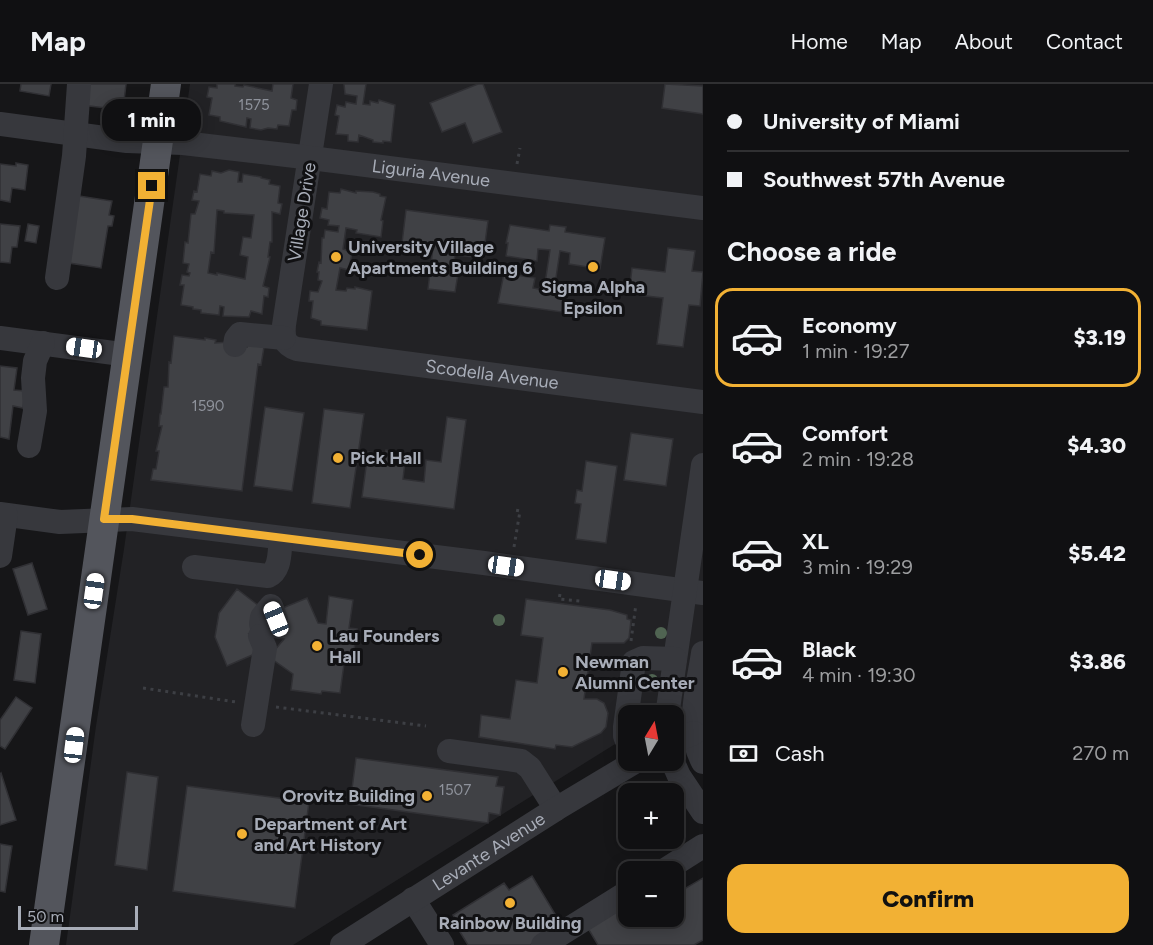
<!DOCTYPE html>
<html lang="en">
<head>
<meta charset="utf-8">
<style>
	:root { --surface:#101012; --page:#1e1e20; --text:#f1f3f6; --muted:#9c9d9f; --line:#303032; --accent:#f2b134 }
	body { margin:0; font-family:Figtree,sans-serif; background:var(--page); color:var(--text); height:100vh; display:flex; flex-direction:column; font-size:22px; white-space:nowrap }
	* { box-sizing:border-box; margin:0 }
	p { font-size:20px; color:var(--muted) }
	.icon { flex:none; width:33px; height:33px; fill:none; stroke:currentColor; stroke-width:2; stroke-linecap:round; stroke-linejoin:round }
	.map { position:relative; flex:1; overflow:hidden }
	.details { display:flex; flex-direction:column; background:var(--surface); width:450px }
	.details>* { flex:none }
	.guide { display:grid; align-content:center; height:132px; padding:0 24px; background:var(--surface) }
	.needle { width:39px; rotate:10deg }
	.buttons { position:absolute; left:618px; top:621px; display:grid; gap:12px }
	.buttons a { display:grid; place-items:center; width:66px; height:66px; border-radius:12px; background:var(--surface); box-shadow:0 3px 15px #0003,0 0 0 2px var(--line); font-size:30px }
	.scale { position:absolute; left:18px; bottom:15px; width:120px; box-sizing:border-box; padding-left:6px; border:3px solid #a8adb8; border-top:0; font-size:16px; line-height:21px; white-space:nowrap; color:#a8adb8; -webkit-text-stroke:4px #111113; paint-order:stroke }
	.end { position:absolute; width:27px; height:27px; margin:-14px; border:8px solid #f2b134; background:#111; box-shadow:0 0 0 3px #111 }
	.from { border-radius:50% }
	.bubble { position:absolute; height:42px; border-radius:18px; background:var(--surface); box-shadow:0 3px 15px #0003,0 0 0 2px var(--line); font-size:20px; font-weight:800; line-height:42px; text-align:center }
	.car { position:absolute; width:18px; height:36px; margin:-18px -9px; border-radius:8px; box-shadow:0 0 4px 2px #0007; background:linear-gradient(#fff 24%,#345 0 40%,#fff 0 76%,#345 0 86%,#fff 0) }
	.guide b { display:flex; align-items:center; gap:21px; height:57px; font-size:22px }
	.guide b+b { border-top:2px solid var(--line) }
	.guide i { width:15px; height:15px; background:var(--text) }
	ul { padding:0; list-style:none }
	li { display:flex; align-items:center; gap:18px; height:99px; margin:0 12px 9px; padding:0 12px; border:3px solid transparent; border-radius:18px }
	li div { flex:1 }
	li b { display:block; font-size:22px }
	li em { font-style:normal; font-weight:800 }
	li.current { border-color:var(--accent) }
	li>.icon { width:54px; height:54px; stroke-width:1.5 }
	h2 { padding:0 24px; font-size:27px; line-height:72px }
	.pay { display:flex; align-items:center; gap:15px; height:66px; padding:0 24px; font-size:22px }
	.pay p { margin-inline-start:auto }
	.cta { display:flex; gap:12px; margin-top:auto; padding:12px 24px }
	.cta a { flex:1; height:69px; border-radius:18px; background:var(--accent); color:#111; font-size:24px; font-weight:800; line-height:69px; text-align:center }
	header { display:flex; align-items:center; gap:36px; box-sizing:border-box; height:84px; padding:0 30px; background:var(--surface); border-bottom:2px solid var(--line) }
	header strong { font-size:28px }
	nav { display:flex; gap:33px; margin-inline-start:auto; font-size:21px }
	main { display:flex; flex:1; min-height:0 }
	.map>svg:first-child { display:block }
	.built { fill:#222225 }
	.building { fill:#404145; stroke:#303034; stroke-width:1.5; fill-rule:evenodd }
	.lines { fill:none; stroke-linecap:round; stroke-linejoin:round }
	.path { stroke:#3d3f44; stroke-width:3; stroke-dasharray:3 4.5; stroke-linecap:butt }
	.minor { stroke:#37383d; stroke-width:24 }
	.major { stroke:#53555c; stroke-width:30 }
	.tree { fill:#506452 }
	.route { stroke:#f2b134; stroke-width:8 }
	.poi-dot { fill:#f2b134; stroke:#111113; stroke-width:2 }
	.labels { text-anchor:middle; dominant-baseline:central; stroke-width:6; stroke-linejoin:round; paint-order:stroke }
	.number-label { font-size:15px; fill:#8e929b }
	.street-label { font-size:18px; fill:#a8adb8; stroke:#111113 }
	.poi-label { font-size:18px; font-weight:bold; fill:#a8adb8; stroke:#111113; text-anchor:start }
</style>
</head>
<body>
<header>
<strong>Map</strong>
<nav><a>Home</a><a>Map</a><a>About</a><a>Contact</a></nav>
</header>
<main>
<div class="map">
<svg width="703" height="861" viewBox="0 0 703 861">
	<rect width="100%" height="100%" fill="#161618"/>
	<path class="built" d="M190,0H703V647L674,644V632H628V652L293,861H66L96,642L124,465Z"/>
	<path class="building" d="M21,0H51L49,12L20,7Z
		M83,0H126L123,26L81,21Z
		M217,0H235V2L243,3L244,1L272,7L273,0H293L291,14L297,16L296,26H292L289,42L278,41L277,45L268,44L261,46L250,44L251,35L247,34L246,43L220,37V33L209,31L212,14L207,13L209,3L217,4Z
		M344,0H366L363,20L370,21V17L378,19L379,16L395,21L391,58L383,57V59L373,58V56L359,51L358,58L348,57V51L336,50L339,32L335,31L337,21L345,23L346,18L356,20L357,12L345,10Z
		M478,0H483L502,48L473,59L465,39L442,48L430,19Z
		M665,0L703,2V30L662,24Z
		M16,79L28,81L25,106L12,104L10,118L0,116V80L16,82Z
		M229,86L239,88L238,98H242L243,90L261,93V94L270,96L269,100L280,102L278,119L282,120L280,130L272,128V158H270L268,173H270L263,202L269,204L268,213L264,212L262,230L251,227L249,233L223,232L224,223L220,222L219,231L201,229V226L193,225V223L181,221L184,201H180L182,191L189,192L190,189L187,188L189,180L183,179L185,158L188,159L191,130H195L199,117L192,116L194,107L197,108L200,90L211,92L212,87L221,89ZM217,126L224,127V129L254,131L251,154L243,153L240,171L248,173L245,195L217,189V191L208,189L211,168L214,169Z
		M341,105L356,109V107L373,108L380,110V112L386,113L381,136L383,137L381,153L356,149L357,146L346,144L343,165L352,168L349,186L340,184L336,206L346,207L347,204L355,205V203L372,207L367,246L321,241V237L311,234L313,217H309L310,207L318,208L322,197L318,196L319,188H317L319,178L321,179L322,154H324L325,146L338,148L339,142L328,141L329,136L320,134L322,124L327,125L329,108L340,109Z
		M79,112L112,117L109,131L114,132L112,142H108L101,184L69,179Z
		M406,126L488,137L483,174L455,171L453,183L459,184L455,208L428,205L433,163L402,159Z
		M0,140L20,142L17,163H12L10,179L0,178Z
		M28,140L39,142L36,159L25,157Z
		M510,141L549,147L550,141L566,143L565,148L605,154L600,185L569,180L570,169L560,167L554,207L565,209L562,228L498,219L504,189L535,194L533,204L544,206L550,166L538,165L537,177L506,172L508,159H506Z
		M668,164L695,167L692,187L703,188L700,222L689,221L683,263L657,260L663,214L629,210L632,184L665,188Z
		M174,252L205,256V254L216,256L215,259L230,258L247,263V260L264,263L261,281L258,280L242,407L151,396L153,385H156L159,367H156L162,342H159L160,330H161L164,303H168L169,278L171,279Z
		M0,282L17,284L14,306L25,307L23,324L13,322L9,355L0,353Z
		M265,323L304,329L292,407L254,402Z
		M324,325L364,330L350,424L312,419Z
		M447,333L466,336L454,425L362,413L368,368L385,370L386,366L406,369L403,395L424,398L426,376L441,378Z
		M631,349L673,355L666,402L624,396Z
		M586,377L617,382L606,459L576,455L581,420L575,419L577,406L582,407Z
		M32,479L47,525L28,531L13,485Z
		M237,505L263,525L278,526L307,514L318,539L326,540L329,512L353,516L349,544L357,545L353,573H345L340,609L322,607L321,610L291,606L293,590L269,573L284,555L249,550L259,568L227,582L215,553L219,529Z
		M526,515L610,526L627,531V535L631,536L629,554L624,559H592L584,615H597L604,619L608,629L606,643L601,649L572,663L556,661L555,665L479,653L481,631L510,635L516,596L537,599L543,554L521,551Z
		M21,547L41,550L35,599L14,596Z
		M16,613L32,624L5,665L0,662V636Z
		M356,674L498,693L496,702L504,703L500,731L489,729L488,739L350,720Z
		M127,688L158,693L147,786L115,781Z
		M1,689L16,736L0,741V690Z
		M187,702L309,718L295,824L173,807Z
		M0,760L12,762L5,808L0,807Z
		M532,792L561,840L530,861H468L457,843L459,841L453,831L504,799L509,806Z
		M703,794V856L694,861H598L586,841L617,823L627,840L639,832H674V811Z"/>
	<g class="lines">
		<path class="path" d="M517,80L520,64
			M514,463L520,427L515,426
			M560,510L559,515L580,517
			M631,557L636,520
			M589,579L614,583
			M143,604L236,618
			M276,623L426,642"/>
		<g class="minor">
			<path id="s1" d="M321,0L284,241C283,253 284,261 297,265L703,318"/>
			<path id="s2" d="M0,40L127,57L183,59L295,72L703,124"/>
			<path d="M57,194L74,72L79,0"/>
			<path d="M0,254L129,271"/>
			<path d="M235,261L236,255L240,250L284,254"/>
			<path d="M29,362L35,327L33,294L35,277L43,259"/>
			<path d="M0,430L60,438L132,435L484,479L703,509"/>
			<path d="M0,472L6,431"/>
			<path d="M194,483L268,492C281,486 279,468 281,455"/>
			<path d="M261,540L262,533L271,522L276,535V542"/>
			<path d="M703,569C698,603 685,646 703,678"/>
			<path d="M667,632L703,381"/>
			<path d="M253,641L265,564L260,552"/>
			<path d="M674,657L694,649"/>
			<path d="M628,659L625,652V643L634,578L643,574L675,575"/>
			<path d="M449,667L521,677L530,684L556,725"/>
			<path d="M672,676L679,692L703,728"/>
			<path d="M662,788L703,762"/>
			<path d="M413,815L442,861"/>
			<path id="s3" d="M342,861L556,725L638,676"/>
			<path d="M543,861L628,808"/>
		</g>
		<path class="major" d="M44,861L166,0"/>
	</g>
	<g class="tree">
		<circle cx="499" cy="536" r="6"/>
		<circle cx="661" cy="549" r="6"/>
		<circle cx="652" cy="596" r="6"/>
	</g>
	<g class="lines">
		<path class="route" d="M152,102L104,435H132L420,471"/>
	</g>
	<g class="poi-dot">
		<circle cx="336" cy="173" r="6"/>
		<circle cx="593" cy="183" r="6"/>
		<circle cx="338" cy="374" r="6"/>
		<circle cx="317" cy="562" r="6"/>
		<circle cx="563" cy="588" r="6"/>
		<circle cx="427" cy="712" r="6"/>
		<circle cx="242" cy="750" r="6"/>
		<circle cx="510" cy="819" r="6"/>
	</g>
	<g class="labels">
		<g class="number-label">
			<text x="254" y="21">1575</text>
			<text x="208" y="322">1590</text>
			<text x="455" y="706">1507</text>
		</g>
		<g class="street-label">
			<text stroke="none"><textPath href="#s2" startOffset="434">Liguria Avenue</textPath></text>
			<text transform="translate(302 128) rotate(-81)">Village Drive</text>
			<text stroke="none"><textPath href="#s1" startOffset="471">Scodella Avenue</textPath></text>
			<text stroke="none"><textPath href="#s3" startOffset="174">Levante Avenue</textPath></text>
		</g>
		<g class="poi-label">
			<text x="348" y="163">University Village<tspan x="348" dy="21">Apartments Building 6</tspan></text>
			<text x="593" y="203" text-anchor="middle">Sigma Alpha<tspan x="593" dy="21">Epsilon</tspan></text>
			<text x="350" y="374">Pick Hall</text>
			<text x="329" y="552">Lau Founders<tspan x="329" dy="21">Hall</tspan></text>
			<text x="575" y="578">Newman<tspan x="575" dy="21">Alumni Center</tspan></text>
			<text x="415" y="712" text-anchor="end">Orovitz Building</text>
			<text x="254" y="740">Department of Art<tspan x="254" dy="21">and Art History</tspan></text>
			<text x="510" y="839" text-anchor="middle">Rainbow Building</text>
		</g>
	</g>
</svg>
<div class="buttons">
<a><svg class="needle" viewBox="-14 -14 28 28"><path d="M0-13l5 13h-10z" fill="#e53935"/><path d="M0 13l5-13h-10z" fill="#9c9d9f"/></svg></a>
<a>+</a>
<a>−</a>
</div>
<div class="scale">50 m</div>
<i class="end from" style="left:420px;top:471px"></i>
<i class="end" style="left:152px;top:102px"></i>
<div class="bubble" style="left:102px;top:15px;width:99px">1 min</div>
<i class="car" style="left:84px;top:264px;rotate:278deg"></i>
<i class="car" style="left:506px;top:482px;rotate:98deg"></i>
<i class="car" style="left:613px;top:496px;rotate:98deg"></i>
<i class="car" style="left:94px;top:507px;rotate:8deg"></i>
<i class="car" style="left:276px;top:535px;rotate:338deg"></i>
<i class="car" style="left:74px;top:661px;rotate:7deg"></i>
</div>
<section class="details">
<div class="guide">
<b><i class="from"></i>University of Miami</b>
<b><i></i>Southwest 57th Avenue</b>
</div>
<h2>Choose a ride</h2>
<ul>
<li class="current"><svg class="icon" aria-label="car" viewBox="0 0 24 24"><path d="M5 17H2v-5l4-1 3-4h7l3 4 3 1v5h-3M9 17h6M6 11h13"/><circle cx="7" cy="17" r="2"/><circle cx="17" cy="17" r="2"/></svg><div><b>Economy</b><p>1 min · 19:27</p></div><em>$3.19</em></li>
<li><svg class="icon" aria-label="car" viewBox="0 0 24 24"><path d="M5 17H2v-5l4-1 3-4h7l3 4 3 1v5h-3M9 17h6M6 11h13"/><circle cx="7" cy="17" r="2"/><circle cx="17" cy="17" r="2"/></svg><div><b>Comfort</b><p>2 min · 19:28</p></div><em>$4.30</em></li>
<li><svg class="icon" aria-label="car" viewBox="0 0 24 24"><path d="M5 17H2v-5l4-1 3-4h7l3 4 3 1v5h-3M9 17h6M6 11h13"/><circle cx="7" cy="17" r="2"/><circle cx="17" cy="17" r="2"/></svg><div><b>XL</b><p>3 min · 19:29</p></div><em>$5.42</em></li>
<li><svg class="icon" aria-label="car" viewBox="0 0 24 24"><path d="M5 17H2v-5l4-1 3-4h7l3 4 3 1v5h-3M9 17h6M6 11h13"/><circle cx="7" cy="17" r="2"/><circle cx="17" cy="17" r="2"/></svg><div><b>Black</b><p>4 min · 19:30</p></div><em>$3.86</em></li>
</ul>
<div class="pay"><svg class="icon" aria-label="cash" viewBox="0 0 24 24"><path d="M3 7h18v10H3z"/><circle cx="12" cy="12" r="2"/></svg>Cash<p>270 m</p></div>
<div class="cta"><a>Confirm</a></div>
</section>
</main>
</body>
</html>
